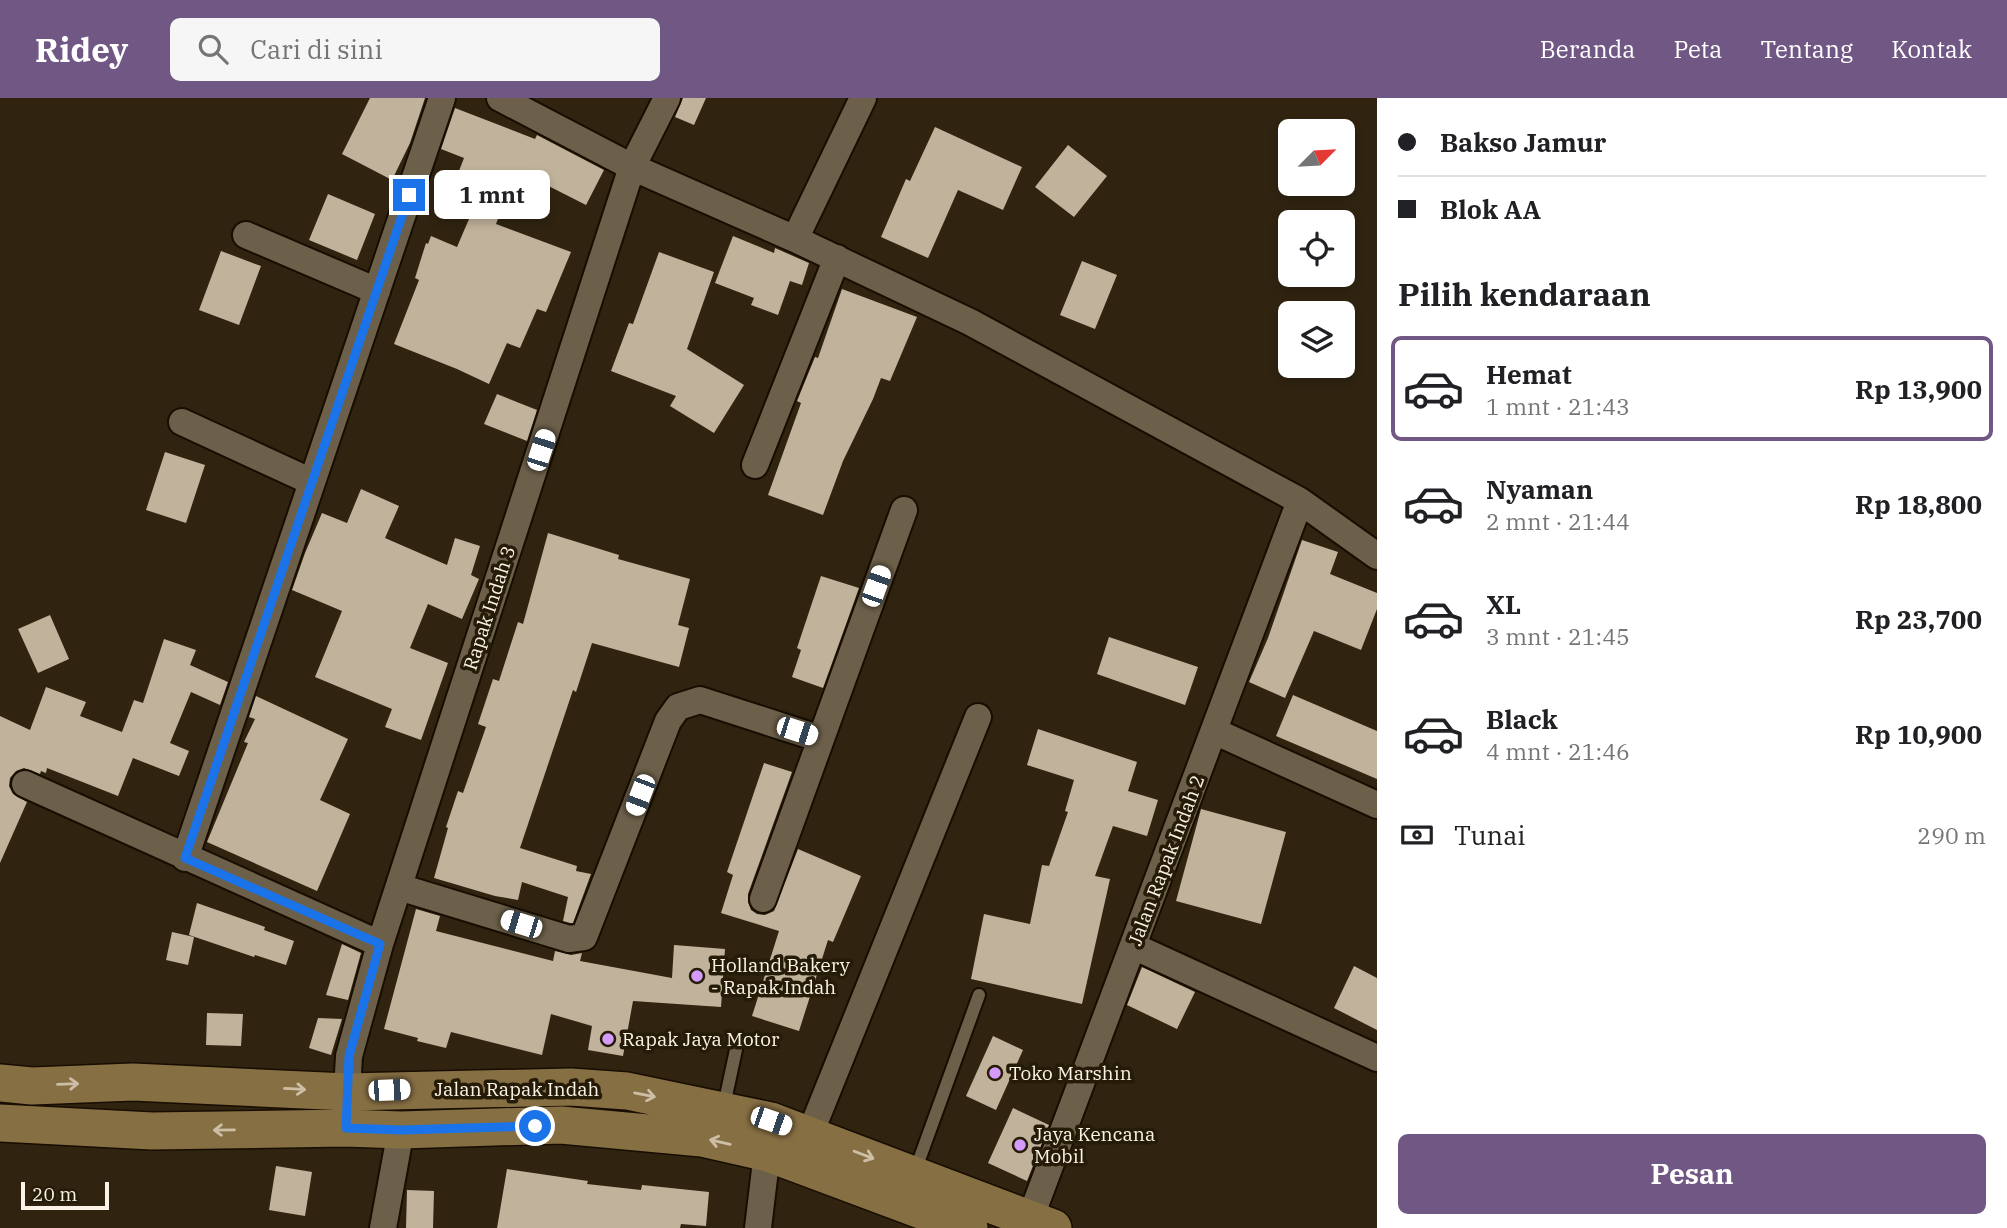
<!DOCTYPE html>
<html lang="id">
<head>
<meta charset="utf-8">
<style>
	:root { --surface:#fff; --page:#f6f6f6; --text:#202124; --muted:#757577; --line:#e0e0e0; --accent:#715884 }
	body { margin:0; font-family:"IBM Plex Serif",serif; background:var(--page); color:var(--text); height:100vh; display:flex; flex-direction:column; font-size:26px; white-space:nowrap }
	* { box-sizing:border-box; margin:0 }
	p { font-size:23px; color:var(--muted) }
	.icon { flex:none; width:38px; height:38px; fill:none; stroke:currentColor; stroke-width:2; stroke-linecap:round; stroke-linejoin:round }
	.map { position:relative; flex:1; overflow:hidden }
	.details { display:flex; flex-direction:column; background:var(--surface); width:630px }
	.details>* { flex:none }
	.banner { display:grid; align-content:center; height:154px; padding:0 21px; background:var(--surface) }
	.needle { width:46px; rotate:66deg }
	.tools { position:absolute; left:1278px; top:21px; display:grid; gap:14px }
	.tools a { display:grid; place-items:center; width:77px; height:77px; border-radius:10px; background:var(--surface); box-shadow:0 4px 10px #0003; font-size:35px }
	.scale { position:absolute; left:21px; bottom:18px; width:88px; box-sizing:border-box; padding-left:7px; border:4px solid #fbf3e7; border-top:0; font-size:19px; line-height:24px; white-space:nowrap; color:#fbf3e7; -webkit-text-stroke:5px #261b07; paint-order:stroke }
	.end { position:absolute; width:32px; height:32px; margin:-16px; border:9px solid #1a73e8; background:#fff; box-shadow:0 0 0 4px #fff }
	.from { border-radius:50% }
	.bubble { position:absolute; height:49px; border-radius:10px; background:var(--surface); box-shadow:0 4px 10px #0003; font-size:23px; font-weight:700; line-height:49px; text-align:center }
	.car { position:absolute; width:21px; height:42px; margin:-21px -10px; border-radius:9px; box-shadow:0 0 5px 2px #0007; background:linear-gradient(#fff 24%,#345 0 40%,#fff 0 76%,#345 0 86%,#fff 0) }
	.banner b { display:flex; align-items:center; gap:24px; height:66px; font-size:26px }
	.banner b+b { border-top:2px solid var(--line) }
	.banner i { width:18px; height:18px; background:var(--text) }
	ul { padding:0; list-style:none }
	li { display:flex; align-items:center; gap:21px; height:105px; margin:0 14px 10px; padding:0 7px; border:4px solid transparent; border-radius:10px }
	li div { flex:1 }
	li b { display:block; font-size:26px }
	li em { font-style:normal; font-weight:700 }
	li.active { border-color:var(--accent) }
	li>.icon { width:63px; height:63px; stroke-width:1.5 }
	h2 { padding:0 21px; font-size:32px; line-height:84px }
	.pay { display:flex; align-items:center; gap:18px; height:77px; padding:0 21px; font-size:26px }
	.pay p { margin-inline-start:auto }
	.action { display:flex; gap:14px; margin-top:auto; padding:14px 21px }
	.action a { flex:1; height:80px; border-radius:10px; background:var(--accent); color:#fff; font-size:28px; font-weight:700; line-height:80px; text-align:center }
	header { display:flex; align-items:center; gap:42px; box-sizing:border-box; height:98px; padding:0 35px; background:var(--accent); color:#fff }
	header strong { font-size:33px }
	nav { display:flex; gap:38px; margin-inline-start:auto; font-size:24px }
	.search { width:490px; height:63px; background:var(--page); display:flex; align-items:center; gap:18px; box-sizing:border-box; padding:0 24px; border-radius:10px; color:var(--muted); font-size:26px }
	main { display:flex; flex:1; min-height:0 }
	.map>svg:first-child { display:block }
	.building { fill:#c1b39b }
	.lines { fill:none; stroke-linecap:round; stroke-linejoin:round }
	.lane-casing { stroke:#170d00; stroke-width:16 }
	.street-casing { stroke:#170d00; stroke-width:30 }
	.secondary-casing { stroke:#170d00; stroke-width:40 }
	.lane { stroke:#6d604a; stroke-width:12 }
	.street { stroke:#6d604a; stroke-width:26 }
	.secondary { stroke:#876f44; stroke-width:37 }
	.oneway { stroke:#cdbea6 }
	.route { stroke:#1a73e8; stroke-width:9 }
	.poi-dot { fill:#d59bfa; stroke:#261b07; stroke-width:2.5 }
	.labels { text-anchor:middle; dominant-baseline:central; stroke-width:7; stroke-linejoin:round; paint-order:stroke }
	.street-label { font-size:19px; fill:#fbf3e7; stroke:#261b07 }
	.poi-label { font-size:19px; fill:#fbf3e7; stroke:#261b07; text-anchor:start }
</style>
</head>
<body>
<header>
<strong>Ridey</strong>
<div class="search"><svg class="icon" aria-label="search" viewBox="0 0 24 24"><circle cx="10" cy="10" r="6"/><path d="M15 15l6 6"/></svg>Cari di sini</div>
<nav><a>Beranda</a><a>Peta</a><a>Tentang</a><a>Kontak</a></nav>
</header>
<main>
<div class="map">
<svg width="1377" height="1130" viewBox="0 0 1377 1130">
	<rect width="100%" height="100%" fill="#302410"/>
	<path class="building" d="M370,0H425L410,45L392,82L342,56Z
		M683,0H706L694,27L675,19Z
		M455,10L535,41L537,37L604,72L586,107L517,72L496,126L571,154L546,214L537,211L520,250L507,245L489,286L457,271L394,246L419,182L415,180L426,145L428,146L431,138L457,149L469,121L445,109L464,60L441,51Z
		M935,29L1022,69L1003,112L958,92L928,160L881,139L906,81L910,83Z
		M1068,47L1107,78L1074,119L1035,89Z
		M328,96L375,116L357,162L309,142Z
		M733,138L774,155L775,150L809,165L802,187L790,183L778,217L751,207L754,200L715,185Z
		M221,153L261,168L239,227L199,212Z
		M659,154L714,174L687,251L744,287L714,335L670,308L676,298L611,273L629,225L633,226Z
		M1082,163L1117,177L1095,231L1060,217Z
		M842,191L917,219L890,283L881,280L873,301L843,363L823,417L768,397L801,305L797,303L815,259L818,260Z
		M497,296L537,312L527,343L484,326Z
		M165,354L205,367L186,425L146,412Z
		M361,391L399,408L385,440L447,467L455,440L480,448L471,477L479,481L462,521L428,506L410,550L448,565L421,642L385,629L392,611L315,579L342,513L292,492L305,455L322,415L347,425Z
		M548,435L619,457L618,461L690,481L678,527L689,530L679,569L592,545L576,594L573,592L520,750L577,768L576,773L591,776L573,825H570L563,823L568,799L522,784L518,802L495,798L434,780L448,730L446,729L458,693L463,695L486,629L478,626L493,581L499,583L518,524L523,526Z
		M1302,442L1338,454L1330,476L1377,495V511L1361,552L1314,533L1285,600L1249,584L1268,540Z
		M821,478L859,490L823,590L792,579L801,552L797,550Z
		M50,517L69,561L38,575L18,531Z
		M1109,539L1198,569L1185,607L1097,576Z
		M164,541L196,552L190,567L228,584L220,607L191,594L170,645L189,653L179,678L133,660L118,698L47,670L46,675L41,673L40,676L24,670L16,673L10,680L9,688L13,696L27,704L0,765V618L30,632L46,589L86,604L80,618L122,634L134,602L143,605Z
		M1293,597L1377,633V681L1276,638Z
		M256,598L348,641L320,702L350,716L317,793L207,744L248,645L244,644L255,621L249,619Z
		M1038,631L1137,664L1128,693L1158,702L1147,738L1113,728L1095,778L1110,781L1082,906L971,881L984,816L1030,826L1042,767L1049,768L1068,714L1065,713L1074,682L1027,667Z
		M764,665L792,674L748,796V804L751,812L757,816L765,817L774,813L798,751L861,778L833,844L828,842L799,933L752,918L779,833L721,815L733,777L727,774Z
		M1201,711L1286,734L1261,826L1176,803Z
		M197,805L265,829L264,832L294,843L286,867L255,857L254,859L189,837Z
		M416,811L440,818L436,833L553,863L555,853L571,857L582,855L580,863L672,880L674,847L725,851L721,909L633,903L623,958L588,952L592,928L551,916L542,957L451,934L446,950L417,943L418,940L384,931Z
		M172,834L194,839L188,867L166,862Z
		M342,846L361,855L348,902L326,897Z
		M1354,868L1377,880V932L1334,910Z
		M1142,869L1195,894L1177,931L1127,907Z
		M207,915L243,916L241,948L206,947Z
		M318,920L342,921L331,957L309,950Z
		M993,938L1023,952L996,1012L966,998Z
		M1013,1010L1049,1027L1027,1083L988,1065Z
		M276,1068L312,1074L305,1118L269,1112Z
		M507,1071L588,1083L587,1086L641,1092L642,1087L709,1094L706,1128L681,1126L680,1130H497Z
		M407,1092L434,1093L433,1130H406Z"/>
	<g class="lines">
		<g class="lane-casing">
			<path id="lane" d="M723,1012L737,947
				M914,1076L979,897"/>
		</g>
		<g class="street-casing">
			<path id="street" d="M500,0L632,69L795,141L970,224L1300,403L1377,458
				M246,137L377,193
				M795,141L863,0
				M182,324L312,384
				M755,367L837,160
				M1214,633L1377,707
				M25,686L380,846
				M185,760L442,0
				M399,789L569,841L584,839L668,623L678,609L700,602L821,641
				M763,801L904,412
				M1133,848L1377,960
				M346,1010L349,958L380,846L632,69L667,0
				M810,1036L978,619
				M1030,1121L1300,403
				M383,1130L401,1032
				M758,1130L769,1038"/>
		</g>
		<g class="secondary-casing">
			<path id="secondary" d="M0,985L32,988L133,984L347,994L571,989L627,993L771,1023L1053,1130
				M0,1025L152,1033L346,1030L401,1032L561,1027L702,1040L768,1055L969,1130"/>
		</g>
		<use href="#lane" class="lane"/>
		<use href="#street" class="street"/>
		<use href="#secondary" class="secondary"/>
	</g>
	<defs><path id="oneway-shaft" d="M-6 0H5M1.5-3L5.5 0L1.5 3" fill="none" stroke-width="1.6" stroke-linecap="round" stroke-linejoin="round" transform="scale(1.75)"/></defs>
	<g class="oneway">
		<use href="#oneway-shaft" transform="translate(68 986) rotate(-2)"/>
		<use href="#oneway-shaft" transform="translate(295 991) rotate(3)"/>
		<use href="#oneway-shaft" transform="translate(645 997) rotate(11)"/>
		<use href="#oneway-shaft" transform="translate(224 1032) rotate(179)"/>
		<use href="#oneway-shaft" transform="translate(720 1044) rotate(-167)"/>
		<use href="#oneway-shaft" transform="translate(864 1057) rotate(21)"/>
	</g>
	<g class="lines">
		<path class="route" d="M409,97L185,760L380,846L349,958L346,1030L401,1032L535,1028"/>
	</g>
	<g class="poi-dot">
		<circle cx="697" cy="878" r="7"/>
		<circle cx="608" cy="941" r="7"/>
		<circle cx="995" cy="975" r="7"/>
		<circle cx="1020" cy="1047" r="7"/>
	</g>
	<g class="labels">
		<g class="street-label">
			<text transform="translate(489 510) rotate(-72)">Rapak Indah 3</text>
			<text transform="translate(1166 762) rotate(-69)">Jalan Rapak Indah 2</text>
			<text x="517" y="991">Jalan Rapak Indah</text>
		</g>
		<g class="poi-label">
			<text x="711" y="867">Holland Bakery<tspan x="711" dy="22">- Rapak Indah</tspan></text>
			<text x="622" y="941">Rapak Jaya Motor</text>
			<text x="1009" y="975">Toko Marshin</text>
			<text x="1034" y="1036">Jaya Kencana<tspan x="1034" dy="22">Mobil</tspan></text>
		</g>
	</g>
</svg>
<div class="tools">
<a><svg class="needle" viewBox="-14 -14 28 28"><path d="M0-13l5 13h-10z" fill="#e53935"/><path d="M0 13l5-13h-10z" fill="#757577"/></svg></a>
<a><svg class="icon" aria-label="locate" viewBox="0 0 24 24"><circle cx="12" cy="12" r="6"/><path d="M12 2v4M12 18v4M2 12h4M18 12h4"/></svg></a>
<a><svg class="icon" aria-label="layers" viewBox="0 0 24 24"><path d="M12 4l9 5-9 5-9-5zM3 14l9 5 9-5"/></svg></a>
</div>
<div class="scale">20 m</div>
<i class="end from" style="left:535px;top:1028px"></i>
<i class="end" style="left:409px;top:97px"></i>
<div class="bubble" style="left:434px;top:72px;width:116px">1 mnt</div>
<i class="car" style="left:541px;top:352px;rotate:18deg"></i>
<i class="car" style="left:876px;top:488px;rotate:20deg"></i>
<i class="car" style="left:797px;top:633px;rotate:108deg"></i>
<i class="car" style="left:640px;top:697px;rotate:201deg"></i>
<i class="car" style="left:521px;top:826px;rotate:287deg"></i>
<i class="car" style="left:389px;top:992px;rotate:88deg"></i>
<i class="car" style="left:771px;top:1023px;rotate:109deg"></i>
</div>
<section class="details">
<div class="banner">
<b><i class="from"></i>Bakso Jamur</b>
<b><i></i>Blok AA</b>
</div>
<h2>Pilih kendaraan</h2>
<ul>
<li class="active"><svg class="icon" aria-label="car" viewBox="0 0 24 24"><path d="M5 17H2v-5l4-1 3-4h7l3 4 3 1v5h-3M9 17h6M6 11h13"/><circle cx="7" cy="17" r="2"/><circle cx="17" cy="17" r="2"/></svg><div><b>Hemat</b><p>1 mnt · 21:43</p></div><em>Rp 13,900</em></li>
<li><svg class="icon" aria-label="car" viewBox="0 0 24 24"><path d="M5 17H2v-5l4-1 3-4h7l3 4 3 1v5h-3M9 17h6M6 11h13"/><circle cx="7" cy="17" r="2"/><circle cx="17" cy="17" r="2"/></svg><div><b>Nyaman</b><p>2 mnt · 21:44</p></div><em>Rp 18,800</em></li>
<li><svg class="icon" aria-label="car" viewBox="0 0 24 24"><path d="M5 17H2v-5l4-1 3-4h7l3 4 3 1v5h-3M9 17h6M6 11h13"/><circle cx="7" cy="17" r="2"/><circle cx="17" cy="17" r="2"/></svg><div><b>XL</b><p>3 mnt · 21:45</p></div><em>Rp 23,700</em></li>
<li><svg class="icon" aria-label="car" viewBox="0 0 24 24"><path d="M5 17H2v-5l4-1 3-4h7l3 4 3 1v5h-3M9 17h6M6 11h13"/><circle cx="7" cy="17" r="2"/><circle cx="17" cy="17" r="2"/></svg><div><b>Black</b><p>4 mnt · 21:46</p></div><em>Rp 10,900</em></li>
</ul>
<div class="pay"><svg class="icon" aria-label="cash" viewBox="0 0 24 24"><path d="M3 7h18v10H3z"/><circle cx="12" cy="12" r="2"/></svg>Tunai<p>290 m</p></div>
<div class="action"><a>Pesan</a></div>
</section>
</main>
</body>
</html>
